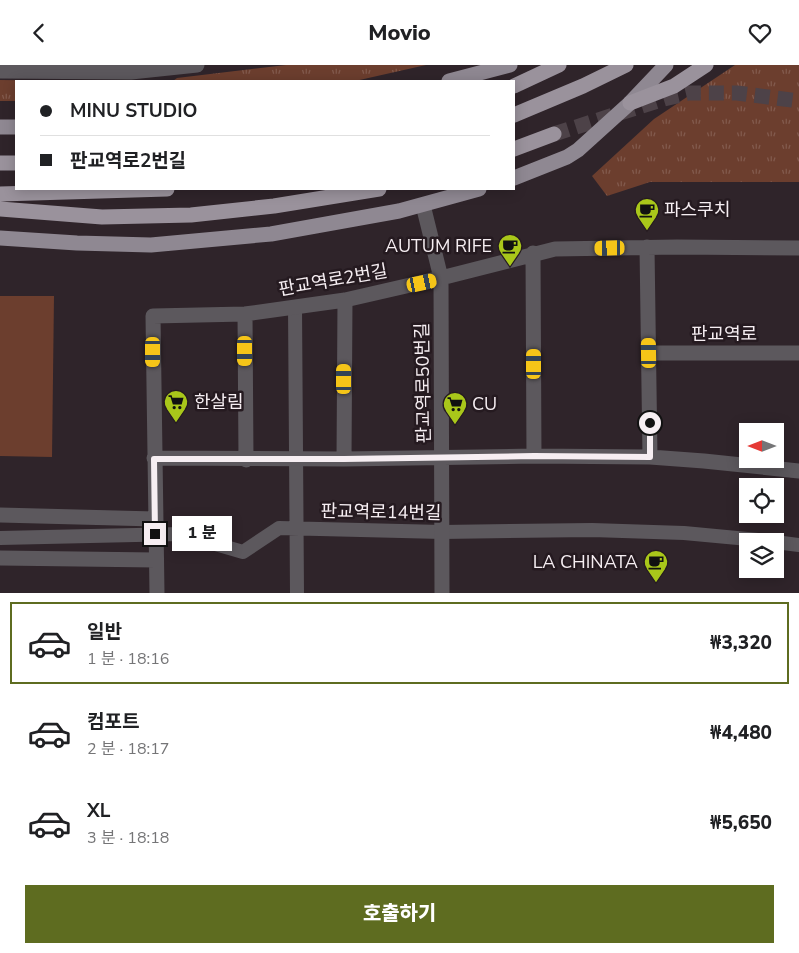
<!DOCTYPE html>
<html lang="ko">
<head>
<meta charset="utf-8">
<style>
	:root { --surface:#fff; --page:#f6f6f6; --text:#202124; --muted:#757577; --line:#e0e0e0; --accent:#5e6c20 }
	body { margin:0; font-family:"Nunito Sans","Noto Sans KR",sans-serif; background:var(--page); color:var(--text); height:100vh; display:flex; flex-direction:column; font-size:19px; white-space:nowrap }
	* { box-sizing:border-box; margin:0 }
	p { font-size:16px; color:var(--muted) }
	.icon { flex:none; width:28px; height:28px; fill:none; stroke:currentColor; stroke-width:2; stroke-linecap:round; stroke-linejoin:round }
	.map { position:relative; height:528px; overflow:hidden }
	.sheet { display:flex; flex-direction:column; background:var(--surface); flex:1 }
	.sheet>* { flex:none }
	.hud { position:absolute; left:15px; top:15px; width:500px; height:110px; border-radius:0px; box-shadow:0 2px 12px #0003; display:grid; align-content:center; height:110px; padding:0 25px; background:var(--surface) }
	.needle { width:32px; rotate:270deg }
	.buttons { position:absolute; left:739px; top:358px; display:grid; gap:10px }
	.buttons a { display:grid; place-items:center; width:45px; height:45px; border-radius:0px; background:var(--surface); box-shadow:0 2px 12px #0003; font-size:25px }
	.end { position:absolute; width:22px; height:22px; margin:-11px; border:6px solid #f6eef2; background:#111; box-shadow:0 0 0 2px #111 }
	.from { border-radius:50% }
	.bubble { position:absolute; height:35px; border-radius:0px; background:var(--surface); box-shadow:0 2px 12px #0003; font-size:16px; font-weight:800; line-height:35px; text-align:center }
	.car { position:absolute; width:15px; height:30px; margin:-15px -8px; border-radius:6px; box-shadow:0 0 4px 1px #0007; background:linear-gradient(#f5c518 24%,#345 0 40%,#f5c518 0 76%,#345 0 86%,#f5c518 0) }
	.hud b { display:flex; align-items:center; gap:18px; height:48px; font-size:19px }
	.hud b+b { border-top:1px solid var(--line) }
	.hud i { width:12px; height:12px; background:var(--text) }
	ul { padding:9px 0 0; list-style:none }
	li { display:flex; align-items:center; gap:15px; height:82px; margin:0 10px 8px; padding:0 15px; border:2px solid transparent; border-radius:0px }
	li div { flex:1 }
	li b { display:block; font-size:19px }
	li em { font-style:normal; font-weight:800 }
	li.current { border-color:var(--accent) }
	li>.icon { width:45px; height:45px; stroke-width:1.5 }
	.cta { display:flex; gap:10px; margin-top:auto; padding:10px 25px }
	.cta a { flex:1; height:58px; border-radius:0px; background:var(--accent); color:#fff; font-size:20px; font-weight:800; line-height:58px; text-align:center }
	header { display:flex; justify-content:space-between; align-items:center; height:65px; padding:0 25px; background:var(--surface); font-size:22px; font-weight:800 }
	.map>svg:first-child { display:block }
	.grass { fill:url(#grass-tufts) }
	.garden { fill:#6c3e2e }
	.lines { fill:none; stroke-linecap:round; stroke-linejoin:round }
	.trunk-tunnel { stroke:#4d4248; stroke-width:15; stroke-dasharray:15 8; stroke-linecap:butt }
	.pedestrian { stroke:#5c585d; stroke-width:14 }
	.minor { stroke:#5c585d; stroke-width:15 }
	.primary { stroke:#8f8892; stroke-width:15 }
	.trunk { stroke:#9a929c; stroke-width:15 }
	.route { stroke:#f6eef2; stroke-width:6 }
	.labels { text-anchor:middle; dominant-baseline:central; stroke-width:5; stroke-linejoin:round; paint-order:stroke }
	.poi-label { font-size:18px; fill:#f6eef2; stroke:#251a20; text-anchor:start }
	.street-label { font-size:18px; fill:#f6eef2; stroke:#251a20 }
</style>
</head>
<body>
<header><svg class="icon" aria-label="back" viewBox="0 0 24 24"><path d="M15 5l-7 7 7 7"/></svg>Movio<svg class="icon" aria-label="heart" viewBox="0 0 24 24"><path d="M12 20l-8-8c-3-5 5-10 8-4 3-6 11-1 8 4z"/></svg></header>
<div class="map">
<svg width="799" height="528" viewBox="0 0 799 528">
	<defs>
		<pattern id="grass-tufts" width="24" height="20" patternUnits="userSpaceOnUse" patternTransform="scale(1.25)"><rect width="24" height="20" fill="#6c3e2e"/><path d="M3 7l-1-3M5 7V3M7 7l1-3M15 17l-1-3M17 17v-4M19 17l1-3" fill="none" stroke="#825a4d"/></pattern>
	</defs>
	<rect width="100%" height="100%" fill="#2f242a"/>
	<path class="grass" d="M286,0H426L355,16H173L177,13Z
		M735,0H799V117H650L607,131L592,111L654,54Z
		M0,15L87,16H16V36H0Z"/>
	<path class="garden" d="M0,231H54L52,392L0,391Z"/>
	<g class="lines">
		<path class="trunk-tunnel" d="M554,69L664,34L689,28H737L799,36"/>
		<path class="pedestrian" d="M295,242L297,528
			M0,473L181,469L243,487L279,463L442,467L592,465L684,468L770,476
			M775,477L799,480"/>
		<path class="minor" d="M0,6L131,7L197,0
			M423,140L441,213L442,528
			M647,182L650,392
			M533,188L534,391
			M245,249L246,395
			M649,288H799
			M154,393L344,394L534,391L650,392L704,396L799,406
			M344,394L345,235
			M0,450L155,454
			M0,493L156,495
			M157,528L153,251L245,249L345,235L441,213L555,184L677,182L799,183"/>
		<path class="primary" d="M449,16L510,0
			M0,62H16
			M514,113L567,92L578,85L630,38L666,0
			M0,173L77,178L151,180L271,169L399,146L479,124"/>
		<path class="trunk" d="M514,21L559,0
			M630,38L674,21L706,0
			M514,50L583,21L626,0
			M514,84L554,69
			M0,98H16
			M0,129L167,124
			M0,144L102,152L191,150L274,141L379,124"/>
	</g>
	<g class="lines">
		<path class="route" d="M155,469L154,394H344L534,391L650,392V358"/>
	</g>
	<defs>
		<g id="cafe-pin" transform="scale(1.25)"><path d="M0 17L-7.5 6A9.5 9.5 0 1 1 7.5 6Z" fill="#a9c71a" stroke="#251a20"/><path d="M-5.5-4.5H6V0H3Q3 3.5 0 3.5H-2.5Q-5.5 3.5-5.5 0ZM3-3.2v2h1.7v-2ZM-6 4.5H4V6H-6Z" fill="#111"/></g>
		<g id="supermarket-pin" transform="scale(1.25)"><path d="M0 17L-7.5 6A9.5 9.5 0 1 1 7.5 6Z" fill="#a9c71a" stroke="#251a20"/><path d="M-6-5.5h2.5l.6 2H6L4.5 2H-2.5L-4.4-4H-6ZM-1.5 3.2a1.3 1.3 0 1 0 .1 0ZM3 3.2a1.3 1.3 0 1 0 .1 0Z" fill="#111"/></g>
	</defs>
	<g fill-rule="evenodd">
		<use href="#cafe-pin" x="647" y="145"/>
		<use href="#cafe-pin" x="510" y="181"/>
		<use href="#supermarket-pin" x="176" y="337"/>
		<use href="#supermarket-pin" x="455" y="339"/>
		<use href="#cafe-pin" x="656" y="497"/>
	</g>
	<g class="labels">
		<g class="poi-label">
			<text x="664" y="145">파스쿠치</text>
			<text x="492" y="181" text-anchor="end">AUTUM RIFE</text>
			<text x="194" y="337">한살림</text>
			<text x="472" y="339">CU</text>
			<text x="638" y="497" text-anchor="end">LA CHINATA</text>
		</g>
		<g class="street-label">
			<text transform="translate(333 215) rotate(-10)">판교역로2번길</text>
			<text x="724" y="269">판교역로</text>
			<text transform="translate(423 318) rotate(-91)">판교역로50번길</text>
			<text transform="translate(381 447) rotate(1)">판교역로14번길</text>
		</g>
	</g>
</svg>
<div class="buttons">
<a><svg class="needle" viewBox="-14 -14 28 28"><path d="M0-13l5 13h-10z" fill="#e53935"/><path d="M0 13l5-13h-10z" fill="#757577"/></svg></a>
<a><svg class="icon" aria-label="locate" viewBox="0 0 24 24"><circle cx="12" cy="12" r="6"/><path d="M12 2v4M12 18v4M2 12h4M18 12h4"/></svg></a>
<a><svg class="icon" aria-label="layers" viewBox="0 0 24 24"><path d="M12 4l9 5-9 5-9-5zM3 14l9 5 9-5"/></svg></a>
</div>
<i class="end from" style="left:650px;top:358px"></i>
<i class="end" style="left:155px;top:469px"></i>
<div class="bubble" style="left:172px;top:451px;width:60px">1 분</div>
<i class="car" style="left:610px;top:183px;rotate:269deg"></i>
<i class="car" style="left:422px;top:218px;rotate:78deg"></i>
<i class="car" style="left:245px;top:286px;rotate:180deg"></i>
<i class="car" style="left:153px;top:287px;rotate:180deg"></i>
<i class="car" style="left:649px;top:288px;rotate:359deg"></i>
<i class="car" style="left:534px;top:299px;rotate:0deg"></i>
<i class="car" style="left:344px;top:314px;rotate:0deg"></i>
<div class="hud">
<b><i class="from"></i>MINU STUDIO</b>
<b><i></i>판교역로2번길</b>
</div>
</div>
<section class="sheet">
<ul>
<li class="current"><svg class="icon" aria-label="car" viewBox="0 0 24 24"><path d="M5 17H2v-5l4-1 3-4h7l3 4 3 1v5h-3M9 17h6M6 11h13"/><circle cx="7" cy="17" r="2"/><circle cx="17" cy="17" r="2"/></svg><div><b>일반</b><p>1 분 · 18:16</p></div><em>₩3,320</em></li>
<li><svg class="icon" aria-label="car" viewBox="0 0 24 24"><path d="M5 17H2v-5l4-1 3-4h7l3 4 3 1v5h-3M9 17h6M6 11h13"/><circle cx="7" cy="17" r="2"/><circle cx="17" cy="17" r="2"/></svg><div><b>컴포트</b><p>2 분 · 18:17</p></div><em>₩4,480</em></li>
<li><svg class="icon" aria-label="car" viewBox="0 0 24 24"><path d="M5 17H2v-5l4-1 3-4h7l3 4 3 1v5h-3M9 17h6M6 11h13"/><circle cx="7" cy="17" r="2"/><circle cx="17" cy="17" r="2"/></svg><div><b>XL</b><p>3 분 · 18:18</p></div><em>₩5,650</em></li>
</ul>
<div class="cta"><a>호출하기</a></div>
</section>
</body>
</html>
